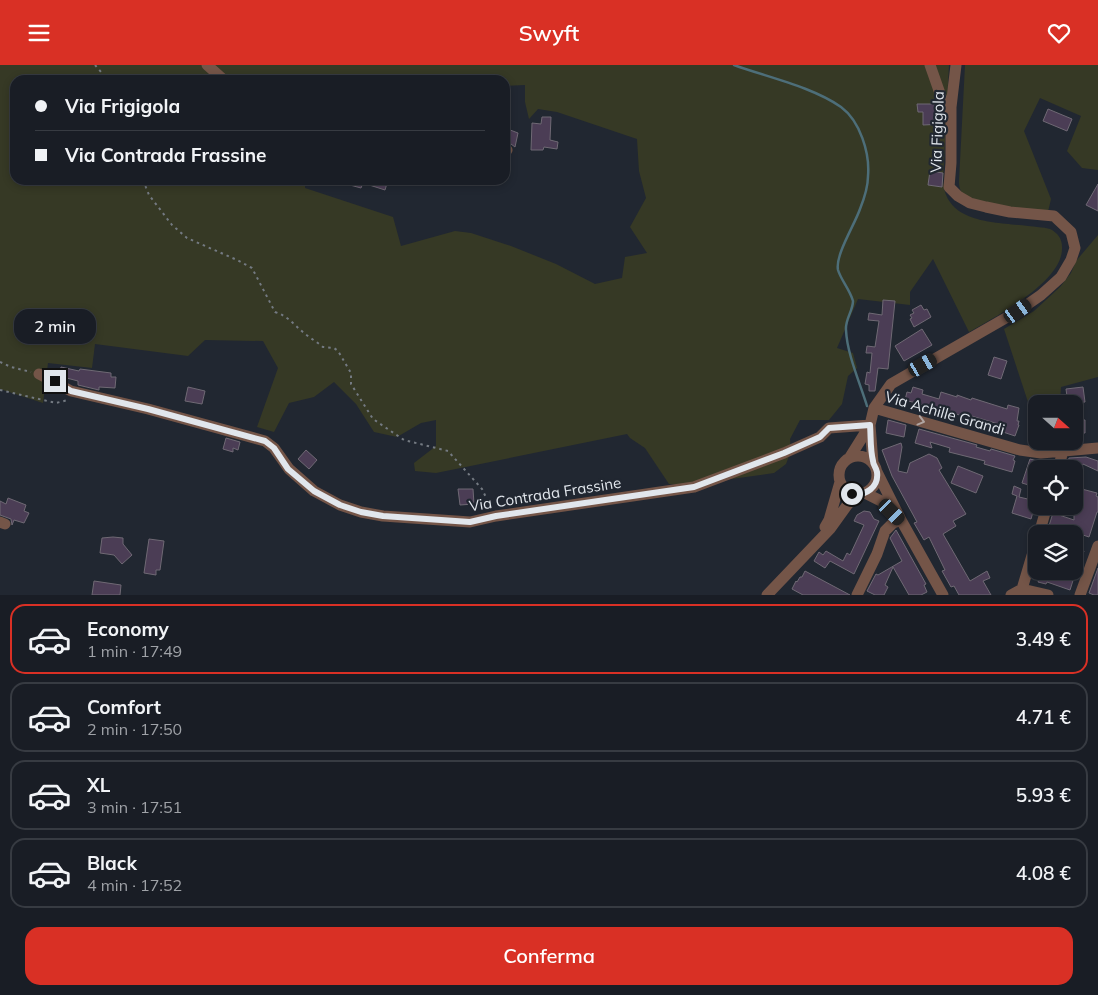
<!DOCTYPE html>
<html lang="it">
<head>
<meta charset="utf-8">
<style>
	:root { --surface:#191d25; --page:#262a32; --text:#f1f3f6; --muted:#9fa2a7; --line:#373b42; --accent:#d93025 }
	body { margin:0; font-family:Mulish,sans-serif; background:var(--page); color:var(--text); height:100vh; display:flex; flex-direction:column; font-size:19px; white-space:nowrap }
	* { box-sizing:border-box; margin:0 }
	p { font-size:16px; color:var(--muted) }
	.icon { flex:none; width:28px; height:28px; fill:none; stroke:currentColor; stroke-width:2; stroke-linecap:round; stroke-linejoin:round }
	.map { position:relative; height:530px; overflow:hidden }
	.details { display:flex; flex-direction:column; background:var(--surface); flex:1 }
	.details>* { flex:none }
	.hud { position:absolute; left:10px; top:10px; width:500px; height:110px; border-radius:15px; box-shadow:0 2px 8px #0003,0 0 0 1px var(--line); display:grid; align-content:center; height:110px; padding:0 25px; background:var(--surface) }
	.needle { width:32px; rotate:111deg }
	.controls { position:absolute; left:1028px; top:330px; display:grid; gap:10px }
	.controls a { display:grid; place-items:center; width:55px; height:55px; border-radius:10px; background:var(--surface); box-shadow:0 2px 8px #0003,0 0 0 1px var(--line); font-size:25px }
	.end { position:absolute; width:22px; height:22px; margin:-11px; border:6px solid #e1e6ec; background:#111; box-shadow:0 0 0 2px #111 }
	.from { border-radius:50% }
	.bubble { position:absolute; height:35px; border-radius:15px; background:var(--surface); box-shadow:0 2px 8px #0003,0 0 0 1px var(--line); font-size:16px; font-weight:600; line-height:35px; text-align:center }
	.car { position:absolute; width:15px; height:30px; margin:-15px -8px; border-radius:6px; box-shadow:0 0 4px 1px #0007; background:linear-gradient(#222 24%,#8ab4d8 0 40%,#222 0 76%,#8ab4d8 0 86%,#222 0) }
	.hud b { display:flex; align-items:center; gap:18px; height:48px; font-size:19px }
	.hud b+b { border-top:1px solid var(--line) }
	.hud i { width:12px; height:12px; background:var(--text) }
	ul { padding:9px 0 0; list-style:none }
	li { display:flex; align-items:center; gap:15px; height:70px; margin:0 10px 8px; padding:0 15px; border:2px solid var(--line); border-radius:15px }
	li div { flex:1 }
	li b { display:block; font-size:19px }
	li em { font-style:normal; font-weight:600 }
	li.on { border-color:var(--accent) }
	li>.icon { width:45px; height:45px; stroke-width:1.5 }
	.action { display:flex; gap:10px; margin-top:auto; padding:10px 25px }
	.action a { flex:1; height:58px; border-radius:15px; background:var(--accent); color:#fff; font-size:20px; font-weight:600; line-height:58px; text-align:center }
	header { display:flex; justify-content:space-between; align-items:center; height:65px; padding:0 25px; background:var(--accent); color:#fff; font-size:22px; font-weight:600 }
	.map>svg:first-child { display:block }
	.green { fill:#363925; fill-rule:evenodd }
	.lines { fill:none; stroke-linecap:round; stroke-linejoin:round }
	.stream { stroke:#4d6e79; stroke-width:2.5 }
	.building { fill:#4b3d55; stroke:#6f6974 }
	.path { stroke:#747a82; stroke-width:2; stroke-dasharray:2.5 4; stroke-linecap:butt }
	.minor { stroke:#745548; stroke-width:11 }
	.oneway { stroke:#b0a5a2 }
	.route { stroke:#e1e6ec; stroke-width:6 }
	.labels { text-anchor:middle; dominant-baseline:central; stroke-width:4.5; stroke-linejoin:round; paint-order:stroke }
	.street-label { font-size:15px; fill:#e1e6ec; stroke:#212731 }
</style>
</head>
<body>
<header><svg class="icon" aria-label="menu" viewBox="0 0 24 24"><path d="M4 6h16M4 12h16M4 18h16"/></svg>Swyft<svg class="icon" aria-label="heart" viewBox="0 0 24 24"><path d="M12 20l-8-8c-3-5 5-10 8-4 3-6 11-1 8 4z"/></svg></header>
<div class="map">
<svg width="1098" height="530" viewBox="0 0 1098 530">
	<rect width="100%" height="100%" fill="#212731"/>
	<path class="green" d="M0,0H949L943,115C945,159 995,157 1028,161C1035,162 1043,162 1050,164C1058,168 1062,174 1062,182C1064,217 994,252 969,267L933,194L910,227V240L858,234L837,283L853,288L857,303L848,311L842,339L829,355H800L790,374L791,386L786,399L774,408L688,420L669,419L645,383L630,373L627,369L436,408L415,406L414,398L436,381V355L421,358L397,372L374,367L356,339L334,317L314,332L289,338L274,367L257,362L278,303L263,276L205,275L188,291L95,279L92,303L48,298L43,338L0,324ZM15,15H505V21L525,20V37L529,54L538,44L557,47L637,74L639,106L646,133L630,162L647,188L625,192L622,213L595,219L556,199L511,181L471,168L455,166L401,181L393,152L305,123V115H15Z
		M965,0H1098V105L1082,103L1067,86L1081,51L1040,33L1024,66L1051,134L1048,147C1026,145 982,144 964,130C960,127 959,121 959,116Z
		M1098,170V312L1061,322L1060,339L1028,337L1004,264L1034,246L1060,222L1071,208L1076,196Z"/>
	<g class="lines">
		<path class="stream" d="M734,0C767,12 813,22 841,42C860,56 870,88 868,111C868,122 864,134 860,144C855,159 835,190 838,205C841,215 850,225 853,236C853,246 845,254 846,265C847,289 860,318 867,341"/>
	</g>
	<path class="building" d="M917,39H936L944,59L923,60V47H918Z
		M1048,44L1072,54L1067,66L1043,56Z
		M542,52H551L550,75L558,77L557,84L544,82L543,85H531L532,58L541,59Z
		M505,63L518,68L515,82L511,79L505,78Z
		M930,106L943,108L942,122L928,120Z
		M339,115H388L385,125L363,118L361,123L339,117Z
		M1098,119V146L1086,140Z
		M883,235L895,236L888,304L878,303L875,326H869V320L865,319L867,307L870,308L872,288H866L867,281L875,282L879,256L868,255L869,248L882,250Z
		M921,240L924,245L927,244L931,252L914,262L910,254L912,253L910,250L914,248L912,245Z
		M922,264L932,280L904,296L895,281Z
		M994,292L1007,296L1001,314L988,310Z
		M61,302L79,306L80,304L111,308V312H116L115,323L99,322V325L78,320V316L59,311Z
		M188,322L205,326L202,339L185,336Z
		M913,322L923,325L922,329L939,334L941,327L957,332V330L971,335L972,333L1007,344L1008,340L1019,343L1017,356H1019L1018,360H1019L1015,371L1000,366L1002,360L968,350L967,352L952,348L905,335L907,327L911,328Z
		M1083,322L1085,337L1068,339L1066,324Z
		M888,355L906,360L904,372L886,368Z
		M1074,355H1085V368H1074Z
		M919,364L977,380L976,382L990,386L991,384L1015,391L1013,395L1015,396L1012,407L984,399L985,396L949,387L950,383L930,377L932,383L915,378Z
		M226,373L240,377L238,385L233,383V387L223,384Z
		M901,378L902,382L898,406L907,408L910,398L929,389L937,393L942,403L939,405L966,449L953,456L956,461L943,469L970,516L987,506L990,513L983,516L991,530H959L954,521L951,522L942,506L945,505L929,472L924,475L914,458L917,457L892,411L882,385Z
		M306,385L317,395L309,404L298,394Z
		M1086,392L1098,396V406L1083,399L1074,420V404H1066L1069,393Z
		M1030,394L1045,398L1044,404H1036V420L1032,419V421L1022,418Z
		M958,401L983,411L976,428L951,418Z
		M1014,421L1021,424L1019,432L1032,435L1031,439L1035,440L1031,454L1012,448L1017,431L1012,429Z
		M1074,422L1097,428L1096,431L1098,432V447H1097L1089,472L1083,470L1078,484L1084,486L1079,500L1074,498V469L1063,465L1062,468L1048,464L1053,448L1074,455Z
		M458,424H473L474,439L460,440Z
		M8,433L26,440L24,446L29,448L24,458L14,455L12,460L11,454L0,450V436L6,439Z
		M864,446L870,447L874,454L879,456L854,509L830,496L825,503L814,496L819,487L823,490L826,486L843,496L847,488L850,490L864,460L854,456L857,450Z
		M896,465L926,519L924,520L927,527L921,530H909L893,502L885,520L888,522L884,530H875L867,526L876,509L878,510L902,496L890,473Z
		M113,472L123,473V479L132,490L122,499L114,490L100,488L102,473Z
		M149,474L164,476L160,505H156V510L144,508Z
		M1098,503V530H1094L1089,528Z
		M805,506L850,530H803L792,524L796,516L797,517L800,512H802Z
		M1037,506H1076L1070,525L1047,517L1046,519L1038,517L1039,514L1034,513Z
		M94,516L121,520L120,530H92Z"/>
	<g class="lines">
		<path class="path" d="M95,0L108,15
			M143,115L149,130L172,160L187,173L237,195L252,203L275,247C288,251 294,260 304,268C310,273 317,277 323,282L334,283L338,286L351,308V319L373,354L404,375L448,386L482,424L491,443
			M0,297L11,302L31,307
			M0,325L56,338L68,335"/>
		<path class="minor" d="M207,0L224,15
			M930,0L949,54
			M505,86L507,85
			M39,309L71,326L148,344L265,376L274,383L289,404L314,426L340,440L361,447L383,451L470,457L496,451L694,422L784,388L820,372L829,363L870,360
			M874,343L1020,385L1041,388L1098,383
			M839 410a19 19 0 1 1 38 0a19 19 0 1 1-38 0Z
			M850,392L870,360
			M873,398L870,360L874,343L891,319L1018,246L1041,230L1061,212L1071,195L1075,183L1071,167L1054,151L1010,147L986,142L970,138L958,131L949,122L951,98V42L956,0
			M1058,404L1063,386
			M877,407L901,455L943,530
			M865,428L883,437L896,450
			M0,457L5,459
			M825,462L829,455L840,417
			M1039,469L1047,441
			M1022,524L1048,530
			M767,530L830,464L848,439L858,429
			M857,530L877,489L885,466L893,458L901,455
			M1011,530L1022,524L1036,477
			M1080,530L1098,481"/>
	</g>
	<defs><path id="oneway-chevron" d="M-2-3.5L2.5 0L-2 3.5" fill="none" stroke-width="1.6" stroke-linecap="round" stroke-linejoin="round" transform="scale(1.25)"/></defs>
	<use class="oneway" href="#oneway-chevron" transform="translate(921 356) rotate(15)"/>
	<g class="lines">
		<path class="route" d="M55,316L71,326L148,344L265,376L274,383L288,404L314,426L340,440L361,447L383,451L470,457L496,451L694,422L784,388L820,372L829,363L870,360C871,372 870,384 873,396C873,400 876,402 877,407C879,422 866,431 852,429"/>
	</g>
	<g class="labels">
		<g class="street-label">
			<text transform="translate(937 67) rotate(-88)">Via Figigola</text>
			<text transform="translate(945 348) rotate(16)">Via Achille Grandi</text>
			<text transform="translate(545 429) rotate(-9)">Via Contrada Frassine</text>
		</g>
	</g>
</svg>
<div class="controls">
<a><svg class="needle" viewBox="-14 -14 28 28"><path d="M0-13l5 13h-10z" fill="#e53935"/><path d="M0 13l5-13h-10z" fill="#9fa2a7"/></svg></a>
<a><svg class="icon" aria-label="locate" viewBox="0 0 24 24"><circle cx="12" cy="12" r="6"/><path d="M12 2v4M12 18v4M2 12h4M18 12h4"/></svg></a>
<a><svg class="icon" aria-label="layers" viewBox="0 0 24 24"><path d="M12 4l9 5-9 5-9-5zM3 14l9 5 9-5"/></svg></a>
</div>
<i class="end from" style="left:852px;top:429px"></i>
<i class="end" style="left:55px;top:316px"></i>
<div class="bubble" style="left:14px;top:244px;width:82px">2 min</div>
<i class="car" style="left:1018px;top:246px;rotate:55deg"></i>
<i class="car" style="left:923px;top:300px;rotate:60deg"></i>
<i class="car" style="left:892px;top:447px;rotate:135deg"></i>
<div class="hud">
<b><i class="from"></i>Via Frigigola</b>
<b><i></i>Via Contrada Frassine</b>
</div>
</div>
<section class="details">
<ul>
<li class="on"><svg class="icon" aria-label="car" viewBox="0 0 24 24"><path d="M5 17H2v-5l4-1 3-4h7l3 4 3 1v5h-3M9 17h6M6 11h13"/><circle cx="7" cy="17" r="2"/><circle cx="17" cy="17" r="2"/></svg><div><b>Economy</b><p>1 min · 17:49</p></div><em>3.49 €</em></li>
<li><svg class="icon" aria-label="car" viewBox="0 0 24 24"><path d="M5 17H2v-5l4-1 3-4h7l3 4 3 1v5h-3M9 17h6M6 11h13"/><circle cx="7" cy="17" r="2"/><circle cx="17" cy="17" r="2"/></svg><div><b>Comfort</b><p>2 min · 17:50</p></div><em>4.71 €</em></li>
<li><svg class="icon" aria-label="car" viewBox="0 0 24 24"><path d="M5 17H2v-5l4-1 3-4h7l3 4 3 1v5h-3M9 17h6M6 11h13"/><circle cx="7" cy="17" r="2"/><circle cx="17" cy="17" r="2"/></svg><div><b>XL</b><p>3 min · 17:51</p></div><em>5.93 €</em></li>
<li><svg class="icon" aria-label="car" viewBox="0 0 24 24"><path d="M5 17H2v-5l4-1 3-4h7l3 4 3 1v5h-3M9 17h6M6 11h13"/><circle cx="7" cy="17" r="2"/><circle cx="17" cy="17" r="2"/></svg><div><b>Black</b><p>4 min · 17:52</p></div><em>4.08 €</em></li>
</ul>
<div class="action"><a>Conferma</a></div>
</section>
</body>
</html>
